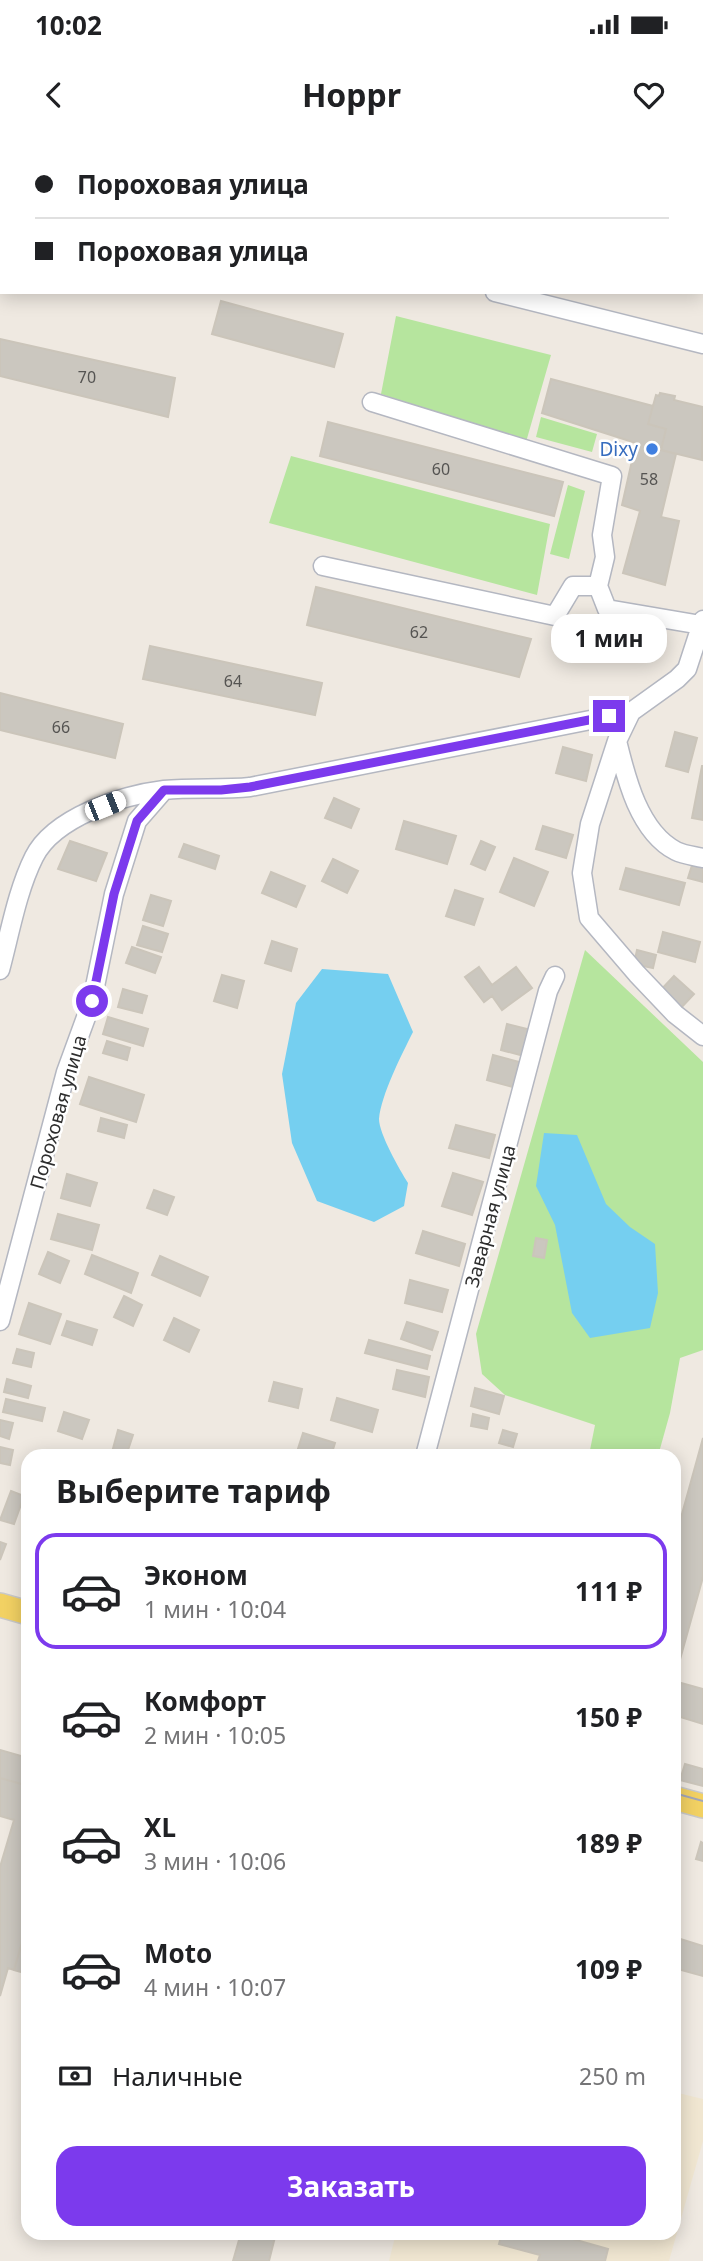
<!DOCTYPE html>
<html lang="ru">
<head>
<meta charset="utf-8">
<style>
	:root { --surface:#fff; --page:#f2f2f2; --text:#202124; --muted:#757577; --line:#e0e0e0; --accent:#7c3aed }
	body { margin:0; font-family:"Noto Sans",sans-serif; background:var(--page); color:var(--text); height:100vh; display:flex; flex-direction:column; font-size:26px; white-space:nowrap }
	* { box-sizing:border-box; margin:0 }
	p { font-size:23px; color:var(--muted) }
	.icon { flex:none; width:38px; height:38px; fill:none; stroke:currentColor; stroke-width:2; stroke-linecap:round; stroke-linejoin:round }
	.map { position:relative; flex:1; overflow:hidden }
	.details { position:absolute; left:21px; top:1309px; width:660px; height:791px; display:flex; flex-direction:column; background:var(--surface); border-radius:21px; box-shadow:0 4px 18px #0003 }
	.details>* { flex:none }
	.top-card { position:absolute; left:0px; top:0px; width:704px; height:154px; box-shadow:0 4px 18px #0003; display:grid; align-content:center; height:154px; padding:0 35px; background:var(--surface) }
	.end { position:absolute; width:32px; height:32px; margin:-16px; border:9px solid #7c3aed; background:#fff; box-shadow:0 0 0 4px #fff }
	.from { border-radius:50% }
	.bubble { position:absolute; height:49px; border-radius:21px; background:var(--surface); box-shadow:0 4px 18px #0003; font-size:23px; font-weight:700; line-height:49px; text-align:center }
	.car { position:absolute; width:21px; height:42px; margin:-21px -10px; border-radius:9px; box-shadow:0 0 5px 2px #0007; background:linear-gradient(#fff 24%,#345 0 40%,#fff 0 76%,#345 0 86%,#fff 0) }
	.top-card b { display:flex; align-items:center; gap:24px; height:66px; font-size:26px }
	.top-card b+b { border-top:2px solid var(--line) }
	.top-card i { width:18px; height:18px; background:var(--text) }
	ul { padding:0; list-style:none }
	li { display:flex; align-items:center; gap:21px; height:116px; margin:0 14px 10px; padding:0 21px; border:4px solid transparent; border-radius:21px }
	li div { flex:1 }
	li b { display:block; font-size:26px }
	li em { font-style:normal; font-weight:700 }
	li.current { border-color:var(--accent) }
	li>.icon { width:63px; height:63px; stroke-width:1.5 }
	h2 { padding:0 35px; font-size:32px; line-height:84px }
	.pay { display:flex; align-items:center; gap:18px; height:77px; padding:0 35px; font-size:26px }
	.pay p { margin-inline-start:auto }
	.cta { display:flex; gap:14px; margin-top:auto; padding:14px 35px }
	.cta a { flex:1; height:80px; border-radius:21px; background:var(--accent); color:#fff; font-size:28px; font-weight:700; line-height:80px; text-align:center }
	.status { display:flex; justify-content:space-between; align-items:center; height:49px; padding:0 35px; background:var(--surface); direction:ltr }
	.status svg { height:19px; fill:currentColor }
	header { display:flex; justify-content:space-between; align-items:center; height:91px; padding:0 35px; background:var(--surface); font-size:32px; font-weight:700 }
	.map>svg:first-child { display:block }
	.education { fill:#f0e6d1 }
	.green { fill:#b6e59e }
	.cemetery { fill:#c8d9b8 }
	.water { fill:#75cff0 }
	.building { fill:#cbc7bf; stroke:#cbc5ba; stroke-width:2 }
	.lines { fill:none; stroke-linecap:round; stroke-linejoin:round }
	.minor-casing { stroke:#b4b7c1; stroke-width:21 }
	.major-casing { stroke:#c9c9c9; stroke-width:26 }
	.minor { stroke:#fff; stroke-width:18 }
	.major { stroke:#f2d163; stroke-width:23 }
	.tram { stroke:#a3a6b8; stroke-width:2 }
	.route { stroke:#7c3aed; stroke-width:9 }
	.shop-dot { fill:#3f7fe0; stroke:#fff; stroke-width:2.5 }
	.labels { text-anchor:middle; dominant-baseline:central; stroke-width:5; stroke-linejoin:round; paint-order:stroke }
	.number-label { font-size:16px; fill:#555452 }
	.shop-label { font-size:19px; fill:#366cbe; stroke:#fff; text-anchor:end }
	.street-label { font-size:19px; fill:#2e2e2e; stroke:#fff }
</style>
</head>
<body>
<div class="status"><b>10:02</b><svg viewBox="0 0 49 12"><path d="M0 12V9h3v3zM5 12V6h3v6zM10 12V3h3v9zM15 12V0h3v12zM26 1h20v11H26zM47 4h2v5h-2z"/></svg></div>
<header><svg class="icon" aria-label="back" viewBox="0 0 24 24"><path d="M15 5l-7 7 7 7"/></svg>Hoppr<svg class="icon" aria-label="heart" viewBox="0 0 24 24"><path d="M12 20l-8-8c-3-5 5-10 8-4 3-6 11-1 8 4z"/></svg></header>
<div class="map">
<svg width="703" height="2121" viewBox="0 0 703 2121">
	<rect width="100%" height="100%" fill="#efe9e1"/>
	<path class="education" d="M674,1952L703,1959V2001L669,2121H389L396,2093H674Z"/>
	<path class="green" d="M396,176L551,215L526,302L381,254Z
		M541,277L597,294L592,312L536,297Z
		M291,316L550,384L537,455L269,383Z
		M568,345L585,351L569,419L550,414Z
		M585,810L703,922V1210L680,1218L670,1273L658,1316H550L551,1312L589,1315L595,1285L505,1255L482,1234L476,1194Z"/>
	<path class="cemetery" d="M194,0H424L201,2Z"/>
	<path class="water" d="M322,829L388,834L413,892C402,914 381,955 379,979C379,994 400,1030 408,1043L404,1066L374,1082L317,1061L292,1003L282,934L296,863Z
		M544,993L577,995L606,1064L630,1087L655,1104L658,1153L650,1188L590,1198L572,1173L555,1085L536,1046Z"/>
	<path class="building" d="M221,161L343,194L334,227L212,194Z
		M0,199L175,238L168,277L0,236Z
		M551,239L653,266L648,284L666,289L661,310L676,314L661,377L679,381L665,445L623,433L640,371L622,365L636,303L542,273Z
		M660,253L675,256L674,260L703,267L702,320L661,310L666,289L648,284L656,255L659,256Z
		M328,282L563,342L554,376L320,316Z
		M316,447L531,499L519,537L307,485Z
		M150,506L322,543L315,575L143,539Z
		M0,553L123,584L115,618L0,590Z
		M675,592L697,598L688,632L666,626Z
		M563,607L592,615L586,641L556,633Z
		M702,626H703V680L692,678Z
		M334,658L359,669L351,688L325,678Z
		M404,681L456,696L447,724L396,709Z
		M543,686L573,695L566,718L536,709Z
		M70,701L107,713L96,741L58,729Z
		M481,701L495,707L485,730L471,724Z
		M184,704L219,716L215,729L179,717Z
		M514,718L548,732L534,766L500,752Z
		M333,719L358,731L347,753L322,741Z
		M693,722L703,726V742L688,738Z
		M626,728L685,743L679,765L620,749Z
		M271,732L305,746L296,767L262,753Z
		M455,750L483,759L474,785L446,776Z
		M151,755L171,761L163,786L143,780Z
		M143,786L168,794L162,812L137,805Z
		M663,792L700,802L695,822L658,812Z
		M272,801L297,809L291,831L265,823Z
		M132,807L161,817L155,833L126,823Z
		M637,810L656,815L653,828L634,824Z
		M479,827L492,845L516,827L532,848L502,870L492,856L484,862L465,837Z
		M222,835L244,841L237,868L214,861Z
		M674,836L694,854L678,871L658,853Z
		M123,849L147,856L142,873L118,867Z
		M108,877L148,889L143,906L103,894Z
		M507,884L531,890L524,916L501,910Z
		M107,901L130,908L127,920L103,913Z
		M493,915L519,922L513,947L487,940Z
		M89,937L144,955L136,982L80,964Z
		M101,978L127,985L124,998L98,991Z
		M456,985L495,995L489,1018L449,1008Z
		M453,1033L483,1042L472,1075L442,1066Z
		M67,1034L97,1043L90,1066L61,1058Z
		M154,1050L174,1057L167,1075L147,1068Z
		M58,1074L99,1085L92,1110L51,1099Z
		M423,1091L465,1104L459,1126L416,1113Z
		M536,1098L547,1100L544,1118L533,1116Z
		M48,1112L69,1121L60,1143L39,1134Z
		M92,1115L138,1133L131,1153L85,1134Z
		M160,1116L208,1137L200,1156L152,1135Z
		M410,1140L448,1150L442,1172L405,1163Z
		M124,1156L142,1165L133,1186L114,1177Z
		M29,1163L61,1174L50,1204L19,1194Z
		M174,1178L199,1190L189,1212L164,1200Z
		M67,1181L97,1190L92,1205L62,1195Z
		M407,1182L438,1192L432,1210L401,1199Z
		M369,1200L430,1216L427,1229L365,1213Z
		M17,1209L34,1213L31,1227L13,1223Z
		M397,1230L429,1237L425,1257L393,1249Z
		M7,1239L31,1246L28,1258L4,1252Z
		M274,1242L302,1249L298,1268L269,1261Z
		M475,1248L504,1256L499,1274L471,1266Z
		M337,1258L378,1270L372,1292L331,1280Z
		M6,1259L45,1268L42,1281L3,1272Z
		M64,1272L89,1280L82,1299L58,1291Z
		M473,1274L489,1278L487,1289L471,1286Z
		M0,1280L13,1283L9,1299L0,1296Z
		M118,1290L133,1295L126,1316H111Z
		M503,1290L517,1294L513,1307L499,1303Z
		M303,1293L335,1303L331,1316L296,1315Z
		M703,1298V1437L674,1541L703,1549V1584L674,1575V1403Z
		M0,1307L13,1310L10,1325L0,1323Z
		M11,1351L24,1356L14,1384L0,1380Z
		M0,1402L6,1404L0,1420Z
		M0,1610L28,1618V1639L25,1645L0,1638Z
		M685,1624L703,1629V1646L680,1640Z
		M0,1638L25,1645L28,1639V1782L14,1830L8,1828L0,1856V1727L14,1680L0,1676Z
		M701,1702L703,1703V1721L696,1719Z
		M28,1782V1834L14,1830Z
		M674,1797L703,1806V1836L674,1828Z
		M241,2093H276L269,2121H233Z
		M502,2093H571L569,2098L608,2109L605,2121H538L540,2115L499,2104Z"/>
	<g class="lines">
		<g class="minor-casing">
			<path id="minor" d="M0,32L2,33
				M495,152L703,204
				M372,262L612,336L602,395L605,417L598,446L607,469L701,485
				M323,426L555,476L573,446H598
				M703,480L687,529L677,539L631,572L617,601L590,684L582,733L589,778L637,834L675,874L703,896
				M617,601C626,638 639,692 676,711C684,715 695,716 703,718
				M0,830C10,793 17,751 34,717C54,677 123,655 164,650C193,647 222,650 250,647L631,572
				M0,1181L66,932L92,861L114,754L137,681L164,650
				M425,1316L548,851L555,836"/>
		</g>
		<g class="major-casing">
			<path id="major" d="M0,1465L28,1473
				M674,1658L703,1666"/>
		</g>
		<use href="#minor" class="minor"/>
		<use href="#major" class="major"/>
		<path class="tram" d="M674,1653L703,1661"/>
	</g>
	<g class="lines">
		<path class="route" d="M92,861L114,754L137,681L164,650H221L250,647L609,576"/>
	</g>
	<circle class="shop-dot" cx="652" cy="309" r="7"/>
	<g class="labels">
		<g class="number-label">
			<text x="87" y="237">70</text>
			<text x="441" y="329">60</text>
			<text x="649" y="339">58</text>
			<text x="419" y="492">62</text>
			<text x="233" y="541">64</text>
			<text x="61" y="587">66</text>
		</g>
		<g class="shop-label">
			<text x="638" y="309">Dixy</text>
		</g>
		<g class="street-label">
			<text transform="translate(58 972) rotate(-74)">Пороховая улица</text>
			<text transform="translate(490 1076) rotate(-75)">Заварная улица</text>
		</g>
	</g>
</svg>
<i class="end from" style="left:92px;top:861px"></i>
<i class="end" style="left:609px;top:576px"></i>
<div class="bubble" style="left:551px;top:474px;width:116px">1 мин</div>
<i class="car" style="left:105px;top:666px;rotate:68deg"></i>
<div class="top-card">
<b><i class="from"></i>Пороховая улица</b>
<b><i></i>Пороховая улица</b>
</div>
<section class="details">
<h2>Выберите тариф</h2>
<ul>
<li class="current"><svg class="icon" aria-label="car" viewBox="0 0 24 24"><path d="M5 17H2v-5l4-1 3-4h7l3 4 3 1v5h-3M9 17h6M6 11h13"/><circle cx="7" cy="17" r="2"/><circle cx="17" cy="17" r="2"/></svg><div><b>Эконом</b><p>1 мин · 10:04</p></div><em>111 ₽</em></li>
<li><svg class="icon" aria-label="car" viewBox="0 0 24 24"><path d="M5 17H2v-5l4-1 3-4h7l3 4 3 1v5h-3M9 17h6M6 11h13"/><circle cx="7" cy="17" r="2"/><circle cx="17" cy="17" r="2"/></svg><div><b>Комфорт</b><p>2 мин · 10:05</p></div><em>150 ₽</em></li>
<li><svg class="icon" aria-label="car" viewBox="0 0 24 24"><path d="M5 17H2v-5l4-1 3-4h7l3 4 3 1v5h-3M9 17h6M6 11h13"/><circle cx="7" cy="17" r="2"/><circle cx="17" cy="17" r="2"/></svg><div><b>XL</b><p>3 мин · 10:06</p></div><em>189 ₽</em></li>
<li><svg class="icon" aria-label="car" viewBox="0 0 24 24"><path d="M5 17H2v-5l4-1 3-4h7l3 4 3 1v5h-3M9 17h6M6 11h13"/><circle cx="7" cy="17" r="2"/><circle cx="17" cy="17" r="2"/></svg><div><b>Moto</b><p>4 мин · 10:07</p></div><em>109 ₽</em></li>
</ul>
<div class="pay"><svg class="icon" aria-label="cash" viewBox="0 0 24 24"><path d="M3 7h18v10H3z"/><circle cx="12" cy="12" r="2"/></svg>Наличные<p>250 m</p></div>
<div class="cta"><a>Заказать</a></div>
</section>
</div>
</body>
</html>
